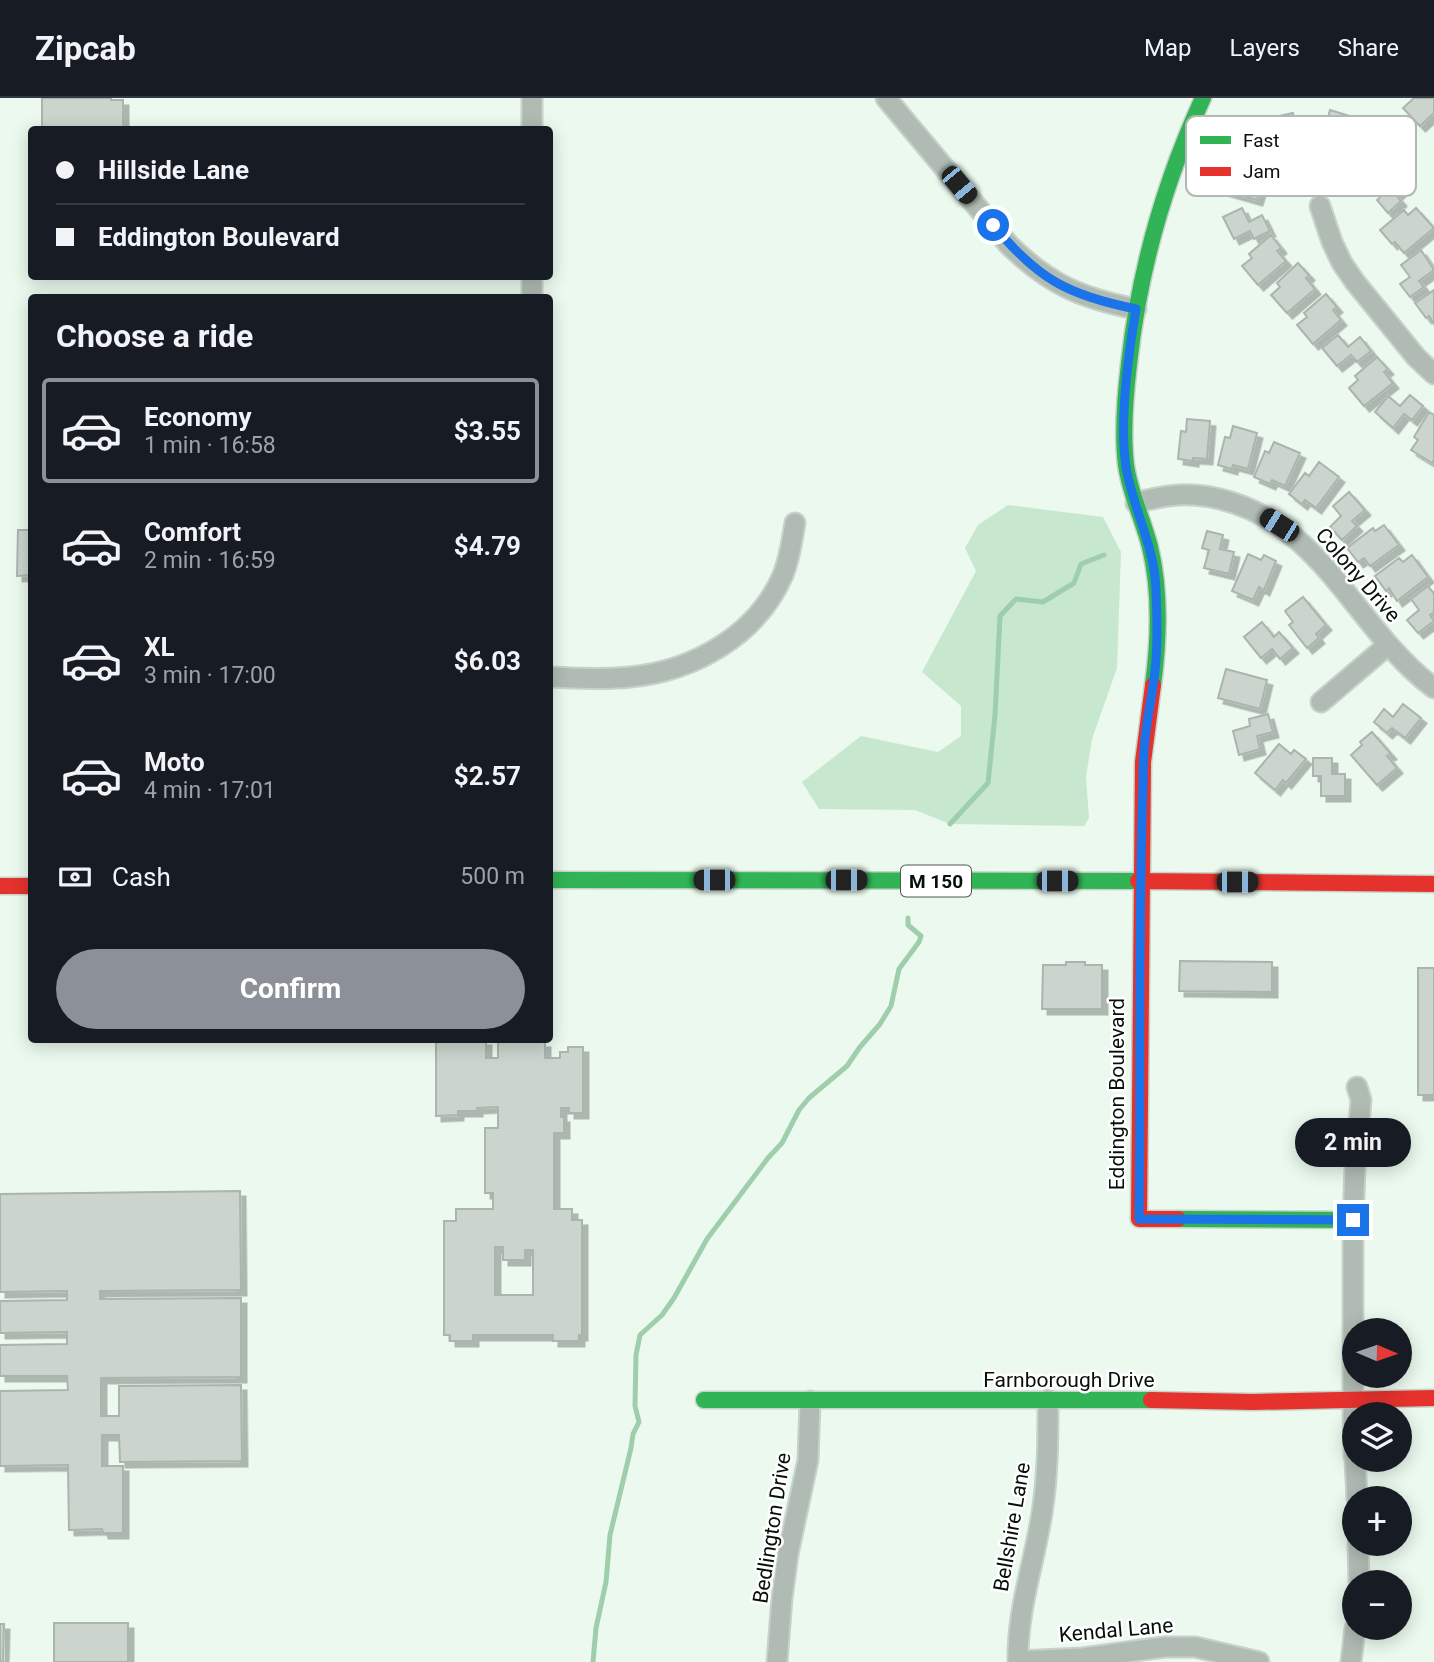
<!DOCTYPE html>
<html lang="en">
<head>
<meta charset="utf-8">
<style>
	:root { --surface:#171b24; --page:#20242c; --text:#f1f3f6; --muted:#9ea1a6; --line:#363941; --accent:#8c9099 }
	body { margin:0; font-family:Roboto,sans-serif; background:var(--page); color:var(--text); height:100vh; display:flex; flex-direction:column; font-size:26px; white-space:nowrap }
	* { box-sizing:border-box; margin:0 }
	p { font-size:23px; color:var(--muted) }
	.icon { flex:none; width:38px; height:38px; fill:none; stroke:currentColor; stroke-width:2; stroke-linecap:round; stroke-linejoin:round }
	.map { position:relative; flex:1; overflow:hidden }
	.side { position:absolute; left:28px; top:196px; width:525px; height:749px; display:flex; flex-direction:column; background:var(--surface); border-radius:7px; box-shadow:0 4px 18px #0003 }
	.side>* { flex:none }
	.hud { position:absolute; left:28px; top:28px; width:525px; height:154px; border-radius:7px; box-shadow:0 4px 18px #0003; display:grid; align-content:center; height:154px; padding:0 28px; background:var(--surface) }
	.needle { width:46px; rotate:92deg }
	.tools { position:absolute; left:1342px; top:1220px; display:grid; gap:14px }
	.tools a { display:grid; place-items:center; width:70px; height:70px; border-radius:50%; background:var(--surface); box-shadow:0 4px 18px #0003; font-size:35px }
	.end { position:absolute; width:32px; height:32px; margin:-16px; border:9px solid #1a73e8; background:#fff; box-shadow:0 0 0 4px #fff }
	.from { border-radius:50% }
	.bubble { position:absolute; height:49px; border-radius:24px; background:var(--surface); box-shadow:0 4px 18px #0003; font-size:23px; font-weight:700; line-height:49px; text-align:center }
	.car { position:absolute; width:21px; height:42px; margin:-21px -10px; border-radius:9px; box-shadow:0 0 5px 2px #0007; background:linear-gradient(#222 24%,#8ab4d8 0 40%,#222 0 76%,#8ab4d8 0 86%,#222 0) }
	.hud b { display:flex; align-items:center; gap:24px; height:66px; font-size:26px }
	.hud b+b { border-top:2px solid var(--line) }
	.hud i { width:18px; height:18px; background:var(--text) }
	ul { padding:0; list-style:none }
	li { display:flex; align-items:center; gap:21px; height:105px; margin:0 14px 10px; padding:0 14px; border:4px solid transparent; border-radius:7px }
	li div { flex:1 }
	li b { display:block; font-size:26px }
	li em { font-style:normal; font-weight:700 }
	li.active { border-color:var(--accent) }
	li>.icon { width:63px; height:63px; stroke-width:1.5 }
	h2 { padding:0 28px; font-size:32px; line-height:84px }
	.pay { display:flex; align-items:center; gap:18px; height:77px; padding:0 28px; font-size:26px }
	.pay p { margin-inline-start:auto }
	.button { display:flex; gap:14px; margin-top:auto; padding:14px 28px }
	.button a { flex:1; height:80px; border-radius:42px; background:var(--accent); color:#fff; font-size:28px; font-weight:700; line-height:80px; text-align:center }
	header { display:flex; align-items:center; gap:42px; box-sizing:border-box; height:98px; padding:0 35px; background:var(--surface); border-bottom:2px solid var(--line) }
	header strong { font-size:33px }
	nav { display:flex; gap:38px; margin-inline-start:auto; font-size:24px }
	.map>svg:first-child { display:block }
	.green { fill:#c7e8cf }
	.lines { fill:none; stroke-linecap:round; stroke-linejoin:round }
	.stream { stroke:#9eceab; stroke-width:5 }
	.building { fill:#cbd5cd; stroke:#aab5ad; stroke-width:2; fill-rule:evenodd; filter:url(#shadow) }
	.street-casing { stroke:#c7d3ca; stroke-width:23 }
	.fast-casing { stroke:#c7d3ca; stroke-width:19 }
	.jam-casing { stroke:#c7d3ca; stroke-width:19 }
	.street { stroke:#b0bcb3; stroke-width:19 }
	.fast { stroke:#30b455; stroke-width:16 }
	.jam { stroke:#e5322d; stroke-width:16 }
	.route { stroke:#1a73e8; stroke-width:9 }
	.labels { text-anchor:middle; dominant-baseline:central; stroke-width:5; stroke-linejoin:round; paint-order:stroke }
	.shield { fill:#fff; stroke:#515753; stroke-width:2 }
	.shield-label { font-size:19px; font-weight:bold; fill:#070f09 }
	.street-label { font-size:21px; fill:#070f09; stroke:#fff }
	.key { fill:#fff; stroke:#b5b7b5; stroke-width:2 }
	.key-label { font-size:19px; fill:#070f09 }
</style>
</head>
<body>
<header>
<strong>Zipcab</strong>
<nav><a>Map</a><a>Layers</a><a>Share</a></nav>
</header>
<div class="map">
<svg width="1434" height="1564" viewBox="0 0 1434 1564">
	<defs>
		<filter id="shadow"><feDropShadow dx="5.5" dy="5.5" stdDeviation="0" flood-color="#0004"/></filter>
	</defs>
	<rect width="100%" height="100%" fill="#ebf9ee"/>
	<path class="green" d="M1008,407L1103,419L1121,454L1117,570L1092,641L1086,679L1089,720L1084,728L950,726L915,712L819,711L802,684L861,638L938,654L961,638V608L922,574L976,473L965,450L978,427Z"/>
	<g class="lines">
		<path class="stream" d="M950,726L988,685L995,617L1000,518L1016,501L1043,504L1074,485L1081,466L1104,457
			M593,1564L596,1530L606,1484L610,1437L631,1350L633,1336L639,1324L635,1308L636,1257L640,1237L662,1217L674,1200L707,1141L768,1060L782,1045L799,1012L809,1000L847,968L860,949L880,926L891,908L899,871L919,844L921,838L908,827V820"/>
	</g>
	<path class="building" d="M42,0H111V2H123V32H42Z
		M1414,0H1434V15L1420,28L1403,10Z
		M1330,12L1356,20L1345,57L1330,52L1329,56L1312,50L1321,21L1327,23Z
		M1293,15L1297,34L1304,33L1308,50L1292,53L1289,41L1275,44L1270,20Z
		M1242,67L1270,75L1265,90L1261,89L1257,102L1222,92L1228,68L1241,72Z
		M1395,67L1410,84L1396,97L1401,103L1388,115L1377,102L1386,94L1376,83Z
		M1242,110L1249,124L1262,117L1270,133L1254,141L1250,133L1234,141L1223,119Z
		M1416,110L1434,130L1404,155L1395,144L1392,146L1380,132L1404,112L1408,117Z
		M1271,137L1281,150L1277,153L1286,163L1258,187L1242,168L1252,160L1249,156Z
		M1421,152L1434,172L1419,183L1424,189L1410,199L1400,186L1410,179L1401,167Z
		M1298,165L1309,177L1306,180L1315,191L1287,215L1271,197L1280,189L1277,185Z
		M1434,192V226L1429,218L1426,220L1415,205Z
		M1326,196L1337,209L1333,212L1341,222L1313,246L1297,227L1307,219L1304,215Z
		M1338,237L1348,249L1360,239L1371,253L1357,264L1351,257L1337,268L1322,250Z
		M1377,259L1388,271L1384,274L1393,285L1364,308L1349,290L1358,282L1355,278Z
		M1410,297L1423,308L1412,322L1404,316L1393,330L1375,314L1388,298L1400,308Z
		M1429,314L1434,317V362L1432,365L1411,352L1418,342L1414,339Z
		M1187,321L1210,323L1207,361L1193,360V363L1178,361L1181,333L1186,334Z
		M1233,328L1257,335L1248,371L1233,367L1232,371L1218,367L1225,339L1230,340Z
		M1274,344L1300,355L1285,388L1272,382L1270,386L1254,379L1265,353L1269,355Z
		M1319,364L1339,379L1316,410L1305,402L1302,406L1289,396L1305,375L1309,378Z
		M1349,394L1365,412L1352,423L1357,428L1342,442L1330,429L1341,418L1333,408Z
		M1384,427L1399,447L1370,468L1364,460L1358,464L1347,450L1373,430L1375,433Z
		M18,432H32V477L17,478Z
		M1207,433L1223,437L1220,451L1234,454L1229,476L1204,470L1209,452L1202,450Z
		M1248,456L1261,462L1264,457L1276,463L1264,492L1259,489L1253,502L1232,493Z
		M1412,457L1428,479L1397,503L1389,490L1386,493L1375,478L1399,460L1403,464Z
		M1428,488L1434,496V514L1430,517L1434,523L1418,535L1407,522L1419,512L1411,501Z
		M1303,499L1326,527L1316,536L1319,540L1307,550L1289,527L1293,524L1285,513Z
		M1262,524L1274,539L1279,534L1293,550L1280,561L1272,551L1261,560L1244,539Z
		M1226,571L1267,582L1260,611L1218,600Z
		M1403,606L1421,620L1405,640L1392,630L1387,635L1374,624L1384,611L1393,619Z
		M1268,616L1273,634L1257,638L1260,651L1239,657L1233,633L1250,628L1249,621Z
		M1372,634L1391,656L1387,658L1397,670L1377,687L1351,657L1362,647L1360,644Z
		M1279,646L1291,656L1294,652L1306,661L1286,685L1283,682L1275,692L1255,675Z
		M1313,660H1332V676H1345V698H1321V678H1313Z
		M1180,863L1272,864V894L1179,893Z
		M1066,864H1085V867H1102V911H1042L1043,867H1066Z
		M1418,870H1434V997H1418Z
		M436,942H486V960H498V944H545V960H560V954H568V949H583V1015H569V1010H561V1019H564V1035H554V1111H572V1122H582V1237H579V1243H553V1237H473V1243H450V1237H444V1123H456V1111H493V1095H485V1030H498V1009L477,1010V1013H458V1017L436,1018ZM495,1149H503V1162H525V1152H533V1197H495Z
		M240,1093L241,1192L100,1193V1201L241,1200V1279L101,1280V1318H119V1288L241,1287L242,1363L120,1364L119,1337H102V1368H123V1435H103L102,1431L69,1432L68,1367L0,1368V1293L68,1292L67,1278H0V1247L67,1246V1234L0,1235V1203L67,1202V1193L0,1194V1096Z
		M54,1525H128V1564H54Z
		M0,1526H4L3,1564H0Z"/>
	<g class="lines">
		<g class="street-casing">
			<path id="street" d="M886,0L1009,147C1050,187 1081,200 1136,211
				M532,32V0
				M1320,108L1332,144L1342,165L1355,184L1416,259L1434,276
				M532,200V178
				M1136,405C1167,396 1189,394 1220,401C1324,426 1356,532 1434,590
				M550,579C576,580 604,582 630,579C694,573 757,537 783,477C790,460 792,442 795,425
				M1321,604L1388,547
				M1354,1358L1353,1303V1122L1355,1069L1361,1002L1357,989
				M1355,1362L1357,1400
				M1358,1446L1359,1484
				M1018,1563L1083,1560L1164,1549H1195L1259,1564
				M777,1564L782,1500L788,1456L808,1362L810,1303
				M1018,1564C1017,1512 1034,1466 1042,1415C1048,1377 1048,1340 1048,1302
				M1351,1564L1355,1530"/>
		</g>
		<g class="fast-casing">
			<path id="fast" d="M1153,587C1159,542 1161,494 1150,449C1143,421 1130,396 1126,367C1122,334 1125,299 1129,266C1139,173 1164,85 1203,0
				M550,782L1138,783
				M1178,1121L1353,1122
				M704,1302H1151"/>
		</g>
		<g class="jam-casing">
			<path id="jam" d="M1153,587L1143,664L1139,1121H1178
				M1138,783L1434,786
				M0,788H32
				M1151,1302L1253,1304L1434,1300"/>
		</g>
		<use href="#street" class="street"/>
		<use href="#fast" class="fast"/>
		<use href="#jam" class="jam"/>
	</g>
	<g class="lines">
		<path class="route" d="M993,127C1038,181 1067,197 1136,211C1128,258 1119,323 1126,369C1133,411 1155,449 1156,492C1157,515 1158,538 1156,561C1155,581 1151,600 1148,619C1144,642 1143,664 1143,687C1138,832 1141,976 1139,1121L1353,1122"/>
	</g>
	<g class="labels">
		<rect class="shield" x="901" y="767.5" width="70" height="31" rx="5"/>
		<g class="shield-label">
			<text x="936" y="783">M 150</text>
		</g>
		<g class="street-label">
			<text transform="translate(1358 477) rotate(49)">Colony Drive</text>
			<text transform="translate(1117 996) rotate(-90)">Eddington Boulevard</text>
			<text x="1069" y="1282">Farnborough Drive</text>
			<text transform="translate(1012 1429) rotate(-80)">Bellshire Lane</text>
			<text transform="translate(772 1430) rotate(-81)">Bedlington Drive</text>
			<text transform="translate(1116 1532) rotate(-5)">Kendal Lane</text>
		</g>
	</g>
	<rect x="1186" y="18" width="230" height="80" rx="10" class="key"/>
	<rect x="1200" y="38" width="31" height="8" fill="#30b455"/>
	<rect x="1200" y="69" width="31" height="9" fill="#e5322d"/>
	<g class="key-label">
		<text x="1243" y="49">Fast</text>
		<text x="1243" y="80">Jam</text>
	</g>
</svg>
<div class="tools">
<a><svg class="needle" viewBox="-14 -14 28 28"><path d="M0-13l5 13h-10z" fill="#e53935"/><path d="M0 13l5-13h-10z" fill="#9ea1a6"/></svg></a>
<a><svg class="icon" aria-label="layers" viewBox="0 0 24 24"><path d="M12 4l9 5-9 5-9-5zM3 14l9 5 9-5"/></svg></a>
<a>+</a>
<a>−</a>
</div>
<i class="end from" style="left:993px;top:127px"></i>
<i class="end" style="left:1353px;top:1122px"></i>
<div class="bubble" style="left:1295px;top:1020px;width:116px">2 min</div>
<i class="car" style="left:959px;top:87px;rotate:140deg"></i>
<i class="car" style="left:1279px;top:427px;rotate:302deg"></i>
<i class="car" style="left:714px;top:782px;rotate:270deg"></i>
<i class="car" style="left:846px;top:782px;rotate:90deg"></i>
<i class="car" style="left:1057px;top:783px;rotate:90deg"></i>
<i class="car" style="left:1237px;top:784px;rotate:90deg"></i>
<div class="hud">
<b><i class="from"></i>Hillside Lane</b>
<b><i></i>Eddington Boulevard</b>
</div>
<section class="side">
<h2>Choose a ride</h2>
<ul>
<li class="active"><svg class="icon" aria-label="car" viewBox="0 0 24 24"><path d="M5 17H2v-5l4-1 3-4h7l3 4 3 1v5h-3M9 17h6M6 11h13"/><circle cx="7" cy="17" r="2"/><circle cx="17" cy="17" r="2"/></svg><div><b>Economy</b><p>1 min · 16:58</p></div><em>$3.55</em></li>
<li><svg class="icon" aria-label="car" viewBox="0 0 24 24"><path d="M5 17H2v-5l4-1 3-4h7l3 4 3 1v5h-3M9 17h6M6 11h13"/><circle cx="7" cy="17" r="2"/><circle cx="17" cy="17" r="2"/></svg><div><b>Comfort</b><p>2 min · 16:59</p></div><em>$4.79</em></li>
<li><svg class="icon" aria-label="car" viewBox="0 0 24 24"><path d="M5 17H2v-5l4-1 3-4h7l3 4 3 1v5h-3M9 17h6M6 11h13"/><circle cx="7" cy="17" r="2"/><circle cx="17" cy="17" r="2"/></svg><div><b>XL</b><p>3 min · 17:00</p></div><em>$6.03</em></li>
<li><svg class="icon" aria-label="car" viewBox="0 0 24 24"><path d="M5 17H2v-5l4-1 3-4h7l3 4 3 1v5h-3M9 17h6M6 11h13"/><circle cx="7" cy="17" r="2"/><circle cx="17" cy="17" r="2"/></svg><div><b>Moto</b><p>4 min · 17:01</p></div><em>$2.57</em></li>
</ul>
<div class="pay"><svg class="icon" aria-label="cash" viewBox="0 0 24 24"><path d="M3 7h18v10H3z"/><circle cx="12" cy="12" r="2"/></svg>Cash<p>500 m</p></div>
<div class="button"><a>Confirm</a></div>
</section>
</div>
</body>
</html>
